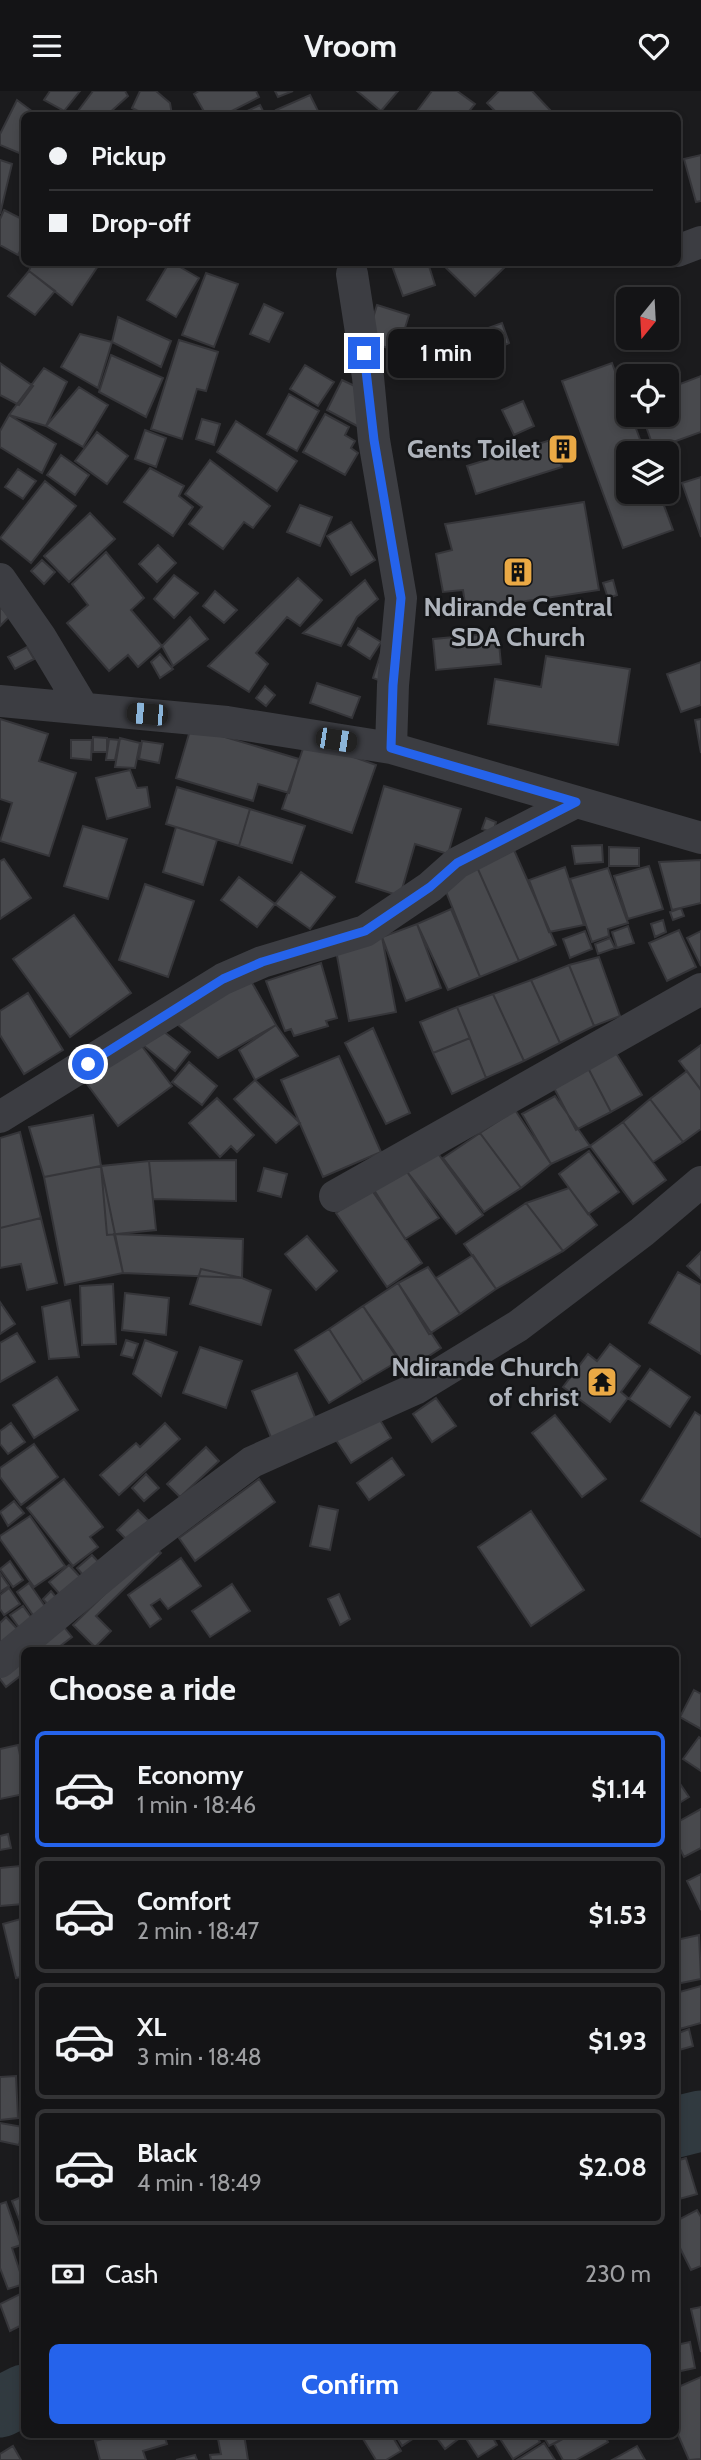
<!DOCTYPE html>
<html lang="en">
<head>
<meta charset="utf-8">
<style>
	:root { --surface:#141416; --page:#1d1d1f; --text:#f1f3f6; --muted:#9d9ea1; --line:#333335; --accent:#2563eb }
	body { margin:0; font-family:Cabin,sans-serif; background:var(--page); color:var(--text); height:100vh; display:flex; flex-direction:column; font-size:26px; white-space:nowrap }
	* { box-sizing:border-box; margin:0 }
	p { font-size:23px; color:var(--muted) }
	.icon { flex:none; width:38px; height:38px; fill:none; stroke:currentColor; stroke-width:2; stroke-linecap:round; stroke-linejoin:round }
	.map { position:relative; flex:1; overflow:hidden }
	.sheet { position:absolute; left:21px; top:1556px; width:658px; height:791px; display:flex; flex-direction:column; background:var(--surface); border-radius:10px; box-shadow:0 4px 10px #0003,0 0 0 2px var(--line) }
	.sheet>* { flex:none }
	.banner { position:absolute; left:21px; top:21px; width:660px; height:154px; border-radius:10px; box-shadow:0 4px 10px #0003,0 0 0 2px var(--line); display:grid; align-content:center; height:154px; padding:0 28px; background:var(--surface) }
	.needle { width:46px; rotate:198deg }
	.fabs { position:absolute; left:616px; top:196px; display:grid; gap:14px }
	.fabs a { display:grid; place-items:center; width:63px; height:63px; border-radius:10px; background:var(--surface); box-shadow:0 4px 10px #0003,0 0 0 2px var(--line); font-size:35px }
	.end { position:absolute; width:32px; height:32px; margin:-16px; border:9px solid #2563eb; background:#fff; box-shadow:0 0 0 4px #fff }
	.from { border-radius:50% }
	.bubble { position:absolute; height:49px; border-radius:10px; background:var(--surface); box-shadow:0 4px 10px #0003,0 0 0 2px var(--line); font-size:23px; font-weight:700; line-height:49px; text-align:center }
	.car { position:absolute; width:21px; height:42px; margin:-21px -10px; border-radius:9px; box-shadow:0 0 5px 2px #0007; background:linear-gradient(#222 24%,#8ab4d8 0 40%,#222 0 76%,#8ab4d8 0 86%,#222 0) }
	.banner b { display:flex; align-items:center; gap:24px; height:66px; font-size:26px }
	.banner b+b { border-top:2px solid var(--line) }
	.banner i { width:18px; height:18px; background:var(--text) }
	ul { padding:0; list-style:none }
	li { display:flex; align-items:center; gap:21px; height:116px; margin:0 14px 10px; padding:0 14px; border:4px solid var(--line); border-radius:10px }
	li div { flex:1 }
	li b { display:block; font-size:26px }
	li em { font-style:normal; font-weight:700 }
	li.current { border-color:var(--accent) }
	li>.icon { width:63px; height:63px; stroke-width:1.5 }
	h2 { padding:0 28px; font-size:32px; line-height:84px }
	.pay { display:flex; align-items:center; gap:18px; height:77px; padding:0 28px; font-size:26px }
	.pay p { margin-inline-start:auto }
	.primary-button { display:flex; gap:14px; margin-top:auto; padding:14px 28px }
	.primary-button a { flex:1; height:80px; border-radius:10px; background:var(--accent); color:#fff; font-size:28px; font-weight:700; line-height:80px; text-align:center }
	header { display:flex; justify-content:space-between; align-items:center; height:91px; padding:0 28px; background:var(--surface); font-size:32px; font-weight:700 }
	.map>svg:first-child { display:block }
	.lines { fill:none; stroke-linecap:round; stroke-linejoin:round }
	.river { stroke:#313a40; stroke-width:61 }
	.building { fill:#48494d; stroke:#353539; stroke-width:2 }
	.minor { stroke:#3c3d42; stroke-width:32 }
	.route { stroke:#2563eb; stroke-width:9 }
	.labels { text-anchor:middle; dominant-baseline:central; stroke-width:5; stroke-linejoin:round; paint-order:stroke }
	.poi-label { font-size:26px; font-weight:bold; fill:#aeb3bb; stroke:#151618; text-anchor:end }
</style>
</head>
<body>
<header><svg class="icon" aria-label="menu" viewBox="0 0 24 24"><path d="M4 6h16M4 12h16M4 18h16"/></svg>Vroom<svg class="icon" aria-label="heart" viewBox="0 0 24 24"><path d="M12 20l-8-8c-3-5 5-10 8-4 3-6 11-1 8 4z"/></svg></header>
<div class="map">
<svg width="701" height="2369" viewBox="0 0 701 2369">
	<rect width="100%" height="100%" fill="#1b1b1d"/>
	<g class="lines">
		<path class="river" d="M676,2036L701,2030
			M0,2316L24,2304"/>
	</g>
	<path class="building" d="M50,0H80L64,20L44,9Z
		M93,0H125L128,5L107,24H75Z
		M140,0H156L170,12L172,24H146L132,17Z
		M199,0H256L259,6L224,24H206L194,3Z
		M275,0H293L278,6Z
		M357,0H398L381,20Z
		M432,0H457L475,13L466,24H414Z
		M499,0H532L550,19L545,24H499L487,12Z
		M310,4L320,24H279L276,19Z
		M17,9L37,24H24V64L0,54V43Z
		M260,14L265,24H239Z
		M701,64V110L696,111L684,68Z
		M0,69L12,73L0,123Z
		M4,119L24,129V152L18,164L0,154V128Z
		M32,172H100L72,214L29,180Z
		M169,172H173L199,187L176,226L147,209Z
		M391,172H428L435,194L403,205Z
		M446,172H509L475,205L443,174Z
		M29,180L55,200L35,224L8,205Z
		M206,182L238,193L214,256L182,244Z
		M264,213L283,222L269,251L250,243Z
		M377,214L409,224L405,237L440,247L432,271L366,250Z
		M118,226L171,250L161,276L112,251Z
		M502,232L509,252L500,256L504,271L470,282L463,259L470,257L466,245Z
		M80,243L112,251L98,297L61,276Z
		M179,249L218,261L206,300L197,298L182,348L151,338Z
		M111,264L163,287L146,326L99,301Z
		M0,272L33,295L19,314L0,304Z
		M612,272L628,316V324H631L645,362H628V401H659L673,439L623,457L562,290Z
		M305,274L334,291L318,315L290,298Z
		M44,277L67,291L46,335L9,324Z
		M701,285V341L654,358L642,324H667V298Z
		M342,289L359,297V336L327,319Z
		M79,296L108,314L83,356L46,335Z
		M289,303L319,320L297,360L267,343Z
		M523,310L534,335L514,344L502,319Z
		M325,323L349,336L345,344L355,350L351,357L358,362L345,384L303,361Z
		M9,324L56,353L42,382L0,356V340Z
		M202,328L220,333L214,354L196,348Z
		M236,330L297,370L277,400L217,361Z
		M145,339L166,347L156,376L135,368Z
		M97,341L128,365L107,393L75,370Z
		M554,348L562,376L476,403L467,375Z
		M567,348L573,363L559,368L554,352Z
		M61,364L89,384L75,404L47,384Z
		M210,369L270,415L253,437L244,431L223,458L189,433L202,416L185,403Z
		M150,377L184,395L179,405L193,416L173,445L124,411Z
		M18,378L36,390L23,408L5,396Z
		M701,386V446L682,392Z
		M45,390L76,415L31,472L0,447Z
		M584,411L599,499L466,519L463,499L443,501L436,463L452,459L445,433Z
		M300,414L332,426L320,455L287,441Z
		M90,422L115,448L69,491L44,465Z
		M351,431L375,469L351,484L327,445Z
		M158,454L176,472L157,491L139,473Z
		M106,461L144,507L131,519L162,555L138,576L128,564L109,580L67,532L88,514L72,493Z
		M42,469L55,481L44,493L31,480Z
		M174,484L198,502L174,527L154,508Z
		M298,487L322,509L300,535L287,526L256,562L268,573L249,601L208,575Z
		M365,489L378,508L357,526L341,555L303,542Z
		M613,489L617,504L608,507L603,492Z
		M215,500L237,519L224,532L203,515Z
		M0,516L10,525L0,535Z
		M190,526L208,548L173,575L162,555Z
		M358,537L381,551L370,568L348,554Z
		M498,542L501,573L436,579L433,548Z
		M27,556L34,568L15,578L8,566Z
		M160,563L173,578L160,587L151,571Z
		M380,565L386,592L373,587Z
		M546,565L630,578L618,654L488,633L495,588L541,596Z
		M701,571V614L681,621L667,583Z
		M317,592L360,606L352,627L310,612Z
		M265,595L275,604L266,615L256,607Z
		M0,628L48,643L39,670L76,682L49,765L0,750L12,712L0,708Z
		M701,628V662L695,629Z
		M191,636L299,668L289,702L258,693L253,710L176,687Z
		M93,646L107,647V661H93Z
		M120,647L140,652L135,677L115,676Z
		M109,648L119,649L115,669H106Z
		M71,649H92L91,669L71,667Z
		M306,649L376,674L352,742L282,718Z
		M142,650L163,653L159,672L139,668Z
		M130,679L137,697L147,696L150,716L107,728L96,687Z
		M384,695L461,718L448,763L415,753L400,805L356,791Z
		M177,696L250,718L239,755L166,733Z
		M250,718L305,735L292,772L239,755Z
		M486,727L496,731L493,742L482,738Z
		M83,735L127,748L108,808L64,795Z
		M176,736L217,749L203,794L163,781Z
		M602,754L603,771L575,773L572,755Z
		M609,756L639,757V775H609Z
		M514,759L556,854L519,870L477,776Z
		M4,768L31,807L0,828V770Z
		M701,769V812L672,819L659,771Z
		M649,775L663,818L628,828L614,785Z
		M477,776L519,870L480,886L443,793Z
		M565,776L584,834L549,841L529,789Z
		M608,777L628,832L608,838L609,845L592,851L570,788Z
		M301,781L335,806L310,838L275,813Z
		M239,786L275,813L257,836L221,809Z
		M145,793L194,810L168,886L119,869Z
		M681,817L684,825L673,829L670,821Z
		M451,818L480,886L448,899L417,833Z
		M74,824L131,902L70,946L13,868Z
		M663,829L666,841L655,846L651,833Z
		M417,833L441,897L406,910L382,846Z
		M628,835L634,852L617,857L612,841Z
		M679,839L696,876L667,890L649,852Z
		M585,840L592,858L570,867L563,848Z
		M701,840V875L687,847Z
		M382,846L396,921L349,930L335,854Z
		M610,847L615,857L598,863L595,853Z
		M599,866L620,925L594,935L569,874Z
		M321,872L337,927L326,930L328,935L294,945L291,938L285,940L266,890Z
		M569,874L594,935L560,952L531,889Z
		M246,881L276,934L218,967L177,933Z
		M531,889L560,952L524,970L493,903Z
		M28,902L63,959L24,983L0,944V920Z
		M493,903L524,970L486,987L457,916Z
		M457,916L470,947L433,962L420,931Z
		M154,933L190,961L175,980L138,950Z
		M276,934L298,965L255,989L239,959Z
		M373,937L410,1022L386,1033L345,952Z
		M470,947L486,987L452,1003L433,962Z
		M138,950L172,995L118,1035L84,989Z
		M701,954V999L679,970Z
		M616,962L642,1004L611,1021L588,977Z
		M339,965L381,1061L323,1086L281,989Z
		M189,971L217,995L202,1014L172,991Z
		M588,977L611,1021L576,1039L553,995Z
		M687,980L701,999V1038L683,1051L650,1008Z
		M255,989L300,1032L276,1052L234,1008Z
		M555,1005L590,1055L551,1073L522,1023Z
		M217,1007L254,1044L237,1061L231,1055L220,1066L189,1032Z
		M650,1008L683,1051L653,1071L623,1031Z
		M515,1019L551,1073L521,1097L480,1042Z
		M93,1024L101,1075L44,1086L29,1036Z
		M623,1031L666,1089L633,1113L590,1055Z
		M20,1041L41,1127L0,1137V1047Z
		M480,1042L521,1097L484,1121L443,1067Z
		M434,1057L483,1124L456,1143L405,1078Z
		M589,1060L619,1101L588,1123L559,1083Z
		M236,1069V1110L153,1108L149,1070Z
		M149,1070L156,1139L107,1144L101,1075Z
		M101,1075L123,1182L65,1194L44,1086Z
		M264,1077L287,1083L281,1106L258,1100Z
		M405,1078L439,1127L405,1148L374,1099Z
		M569,1097L597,1134L563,1160L526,1112Z
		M371,1098L422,1172L387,1196L336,1122Z
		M526,1112L563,1160L496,1198L464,1153Z
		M41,1127L57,1192L27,1199L21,1173L0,1177V1137Z
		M114,1143L243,1148L242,1187L123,1182Z
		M307,1145L337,1180L316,1199L285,1163Z
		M701,1161V1188L687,1175Z
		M473,1164L496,1198L460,1223L436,1187Z
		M428,1176L460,1223L429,1243L398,1192Z
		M201,1178L242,1187L271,1199L261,1234L190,1213Z
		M678,1181L701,1194V1263L649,1232Z
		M398,1192L441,1257L406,1280L363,1215Z
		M113,1193L116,1253L82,1254L80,1195Z
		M125,1202L169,1207L166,1244L122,1239Z
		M70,1209L79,1266L49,1268L42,1216Z
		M0,1211L15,1233L0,1243Z
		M363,1215L400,1269L363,1291L329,1238Z
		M329,1238L363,1291L329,1312L295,1259Z
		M17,1242L35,1271L0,1291V1252Z
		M126,1249L138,1253L133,1267L121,1264Z
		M145,1249L177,1261L161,1305L133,1283Z
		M610,1253L640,1275L621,1301L628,1307L610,1331L563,1296L588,1263L597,1270Z
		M200,1256L242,1270L226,1317L183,1302Z
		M650,1278L690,1306L670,1336L629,1308Z
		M297,1282L317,1331L272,1349L252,1300Z
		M57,1286L78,1319L34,1347L13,1314Z
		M436,1307L456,1335L432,1351L413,1323Z
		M695,1321L701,1325V1446L641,1410Z
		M377,1324L391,1347L351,1372L336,1349Z
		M555,1324L606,1388L582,1406L532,1342Z
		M11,1332L25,1351L8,1363L0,1353V1340Z
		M165,1332L180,1348L119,1404L100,1384L136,1352L140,1356Z
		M34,1353L58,1386L21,1414L0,1386V1377Z
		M206,1356L219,1370L180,1406L167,1393Z
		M392,1367L404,1384L369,1409L357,1392Z
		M146,1383L159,1397L144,1410L132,1397Z
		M64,1388L103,1436L90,1446L98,1456L73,1475L27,1417Z
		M259,1388L275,1411L195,1470L179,1447Z
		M14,1410L24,1422L8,1435L0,1421Z
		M319,1415L338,1419L330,1459L310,1455Z
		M138,1419L149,1430L128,1450L117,1439Z
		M531,1420L584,1499L531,1535L478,1456Z
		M30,1425L65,1475L34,1496L0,1448V1445Z
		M154,1455L161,1462L96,1525L111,1540L95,1556L73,1534Z
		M92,1464L103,1476L88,1490L77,1477Z
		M181,1467L201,1495L168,1518L160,1508L151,1514L161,1528L150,1536L128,1504Z
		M10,1470L23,1489L13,1496L0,1478Z
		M69,1474L84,1490L64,1508L49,1491Z
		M0,1482L9,1495L0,1501Z
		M29,1492L49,1521L37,1530L17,1501Z
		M232,1493L250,1520L210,1546L192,1520Z
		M9,1497L20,1513L4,1524L0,1518V1504Z
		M51,1500L60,1511L52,1519L43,1508Z
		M339,1503L350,1528L340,1534L328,1508Z
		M23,1515L36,1533L23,1542L10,1524Z
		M6,1526L22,1543L0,1563V1532Z
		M64,1536L72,1546L55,1559H33Z
		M24,1565V1582L6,1596L0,1588V1583Z
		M694,1599L701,1603V1638L680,1626Z
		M699,1646L701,1648V1680L683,1668Z
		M18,1654L24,1684V1703L0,1708V1658Z
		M676,1687L689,1706L676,1714Z
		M701,1718V1757L684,1766L676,1750V1732Z
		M8,1743L11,1757L0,1759V1745Z
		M20,1775L23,1813L0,1815V1777Z
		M701,1783V1819L687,1790Z
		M24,1827V1885L16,1887L3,1833Z
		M699,1844L701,1888L676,1893V1849Z
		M701,1895V1932L676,1939V1902Z
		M689,1938L693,1955L676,1960V1943Z
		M16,1985L18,2027L0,2029V1986Z
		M0,2032L23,2036L19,2054L0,2050Z
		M686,2067L697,2103L676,2109V2070Z
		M24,2105V2141L12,2110Z
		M6,2111L21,2154L12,2157L24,2193L8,2198L0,2177V2113Z
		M697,2119L701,2126V2175L691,2179L676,2149V2130Z
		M24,2201V2233L10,2240L0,2213Z
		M701,2216V2261L691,2218Z
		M690,2251L695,2277L676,2281V2254Z
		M701,2286V2368L689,2369L676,2339V2297Z
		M120,2343H164L167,2353L143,2360L146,2369H100L95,2350Z
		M217,2343H244L248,2369H211L210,2364L221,2363Z
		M360,2343H391L401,2360L386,2369H376Z
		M395,2343H420L402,2355Z
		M434,2343H465L445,2358Z
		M469,2343H491L497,2354L478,2366L465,2346Z
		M497,2343H535L540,2351L513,2368Z
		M542,2343H572L549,2355Z
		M572,2343H604L608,2351L576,2369H563L554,2353Z
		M544,2352L555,2369H517Z
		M13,2355L21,2369H0V2363Z
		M637,2355L645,2369H612Z
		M195,2364L197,2369H176Z"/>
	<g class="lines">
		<path class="minor" d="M677,160L701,151
			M352,183L368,286L374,349L401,507L393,594L391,657
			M0,488L41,547L83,617
			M0,610L227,631L391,657L701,747
			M0,1026L223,888L262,871L365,840L430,796L457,772L576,711
			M335,1105L701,898
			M0,1571L136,1458L252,1371L415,1298L518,1235L642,1141L701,1091"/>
	</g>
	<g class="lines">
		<path class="route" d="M88,973L223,888L262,871L365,840L430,796L457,772L576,711L391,657L393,594L401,507L374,349L364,262"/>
	</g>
	<defs>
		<g id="building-square" transform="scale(1.575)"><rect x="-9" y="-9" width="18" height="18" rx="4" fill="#eaa945" stroke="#151618"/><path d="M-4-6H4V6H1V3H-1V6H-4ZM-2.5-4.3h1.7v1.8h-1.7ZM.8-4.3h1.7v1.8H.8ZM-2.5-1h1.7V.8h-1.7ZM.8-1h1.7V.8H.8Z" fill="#111"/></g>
		<g id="temple-square" transform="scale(1.575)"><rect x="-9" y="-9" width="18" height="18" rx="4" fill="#eaa945" stroke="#151618"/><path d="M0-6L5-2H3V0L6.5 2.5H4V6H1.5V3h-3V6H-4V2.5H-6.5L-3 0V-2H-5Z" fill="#111"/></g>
	</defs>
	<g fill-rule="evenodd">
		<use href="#building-square" x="563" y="358"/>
		<use href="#building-square" x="518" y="481"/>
		<use href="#temple-square" x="602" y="1291"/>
	</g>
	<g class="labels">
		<g class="poi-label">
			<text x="540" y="358">Gents Toilet</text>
			<text x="518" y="516" text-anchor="middle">Ndirande Central<tspan x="518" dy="30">SDA Church</tspan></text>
			<text x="579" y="1276">Ndirande Church<tspan x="579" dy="30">of christ</tspan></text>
		</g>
	</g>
</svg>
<div class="fabs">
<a><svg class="needle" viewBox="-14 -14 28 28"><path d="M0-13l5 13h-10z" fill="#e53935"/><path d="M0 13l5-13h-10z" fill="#9d9ea1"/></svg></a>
<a><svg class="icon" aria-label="locate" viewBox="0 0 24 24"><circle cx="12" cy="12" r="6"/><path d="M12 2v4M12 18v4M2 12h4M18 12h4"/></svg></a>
<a><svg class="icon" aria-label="layers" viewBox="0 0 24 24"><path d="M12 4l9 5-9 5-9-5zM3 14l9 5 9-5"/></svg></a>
</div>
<i class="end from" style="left:88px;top:973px"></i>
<i class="end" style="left:364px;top:262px"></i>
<div class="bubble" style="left:388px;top:238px;width:116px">1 min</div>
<i class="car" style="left:147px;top:623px;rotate:275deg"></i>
<i class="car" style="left:336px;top:649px;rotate:99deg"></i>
<div class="banner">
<b><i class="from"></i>Pickup</b>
<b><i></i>Drop-off</b>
</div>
<section class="sheet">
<h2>Choose a ride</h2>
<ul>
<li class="current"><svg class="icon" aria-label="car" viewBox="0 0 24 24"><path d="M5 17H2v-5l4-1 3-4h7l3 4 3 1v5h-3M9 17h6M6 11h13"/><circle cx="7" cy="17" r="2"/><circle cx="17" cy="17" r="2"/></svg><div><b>Economy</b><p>1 min · 18:46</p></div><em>$1.14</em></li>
<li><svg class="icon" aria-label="car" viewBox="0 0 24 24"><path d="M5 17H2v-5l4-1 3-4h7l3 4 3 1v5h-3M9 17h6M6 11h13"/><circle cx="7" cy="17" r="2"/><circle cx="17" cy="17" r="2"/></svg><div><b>Comfort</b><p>2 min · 18:47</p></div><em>$1.53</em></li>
<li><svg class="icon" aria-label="car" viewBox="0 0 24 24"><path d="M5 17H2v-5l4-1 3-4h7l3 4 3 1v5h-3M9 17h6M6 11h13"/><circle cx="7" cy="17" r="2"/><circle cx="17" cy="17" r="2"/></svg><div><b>XL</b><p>3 min · 18:48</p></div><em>$1.93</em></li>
<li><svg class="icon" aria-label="car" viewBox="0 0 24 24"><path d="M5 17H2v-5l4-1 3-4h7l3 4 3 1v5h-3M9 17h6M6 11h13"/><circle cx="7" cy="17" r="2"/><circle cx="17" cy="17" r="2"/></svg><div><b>Black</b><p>4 min · 18:49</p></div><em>$2.08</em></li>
</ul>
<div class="pay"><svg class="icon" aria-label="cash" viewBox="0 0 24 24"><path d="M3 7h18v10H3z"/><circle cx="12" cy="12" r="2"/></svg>Cash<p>230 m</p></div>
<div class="primary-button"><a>Confirm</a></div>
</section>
</div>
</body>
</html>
